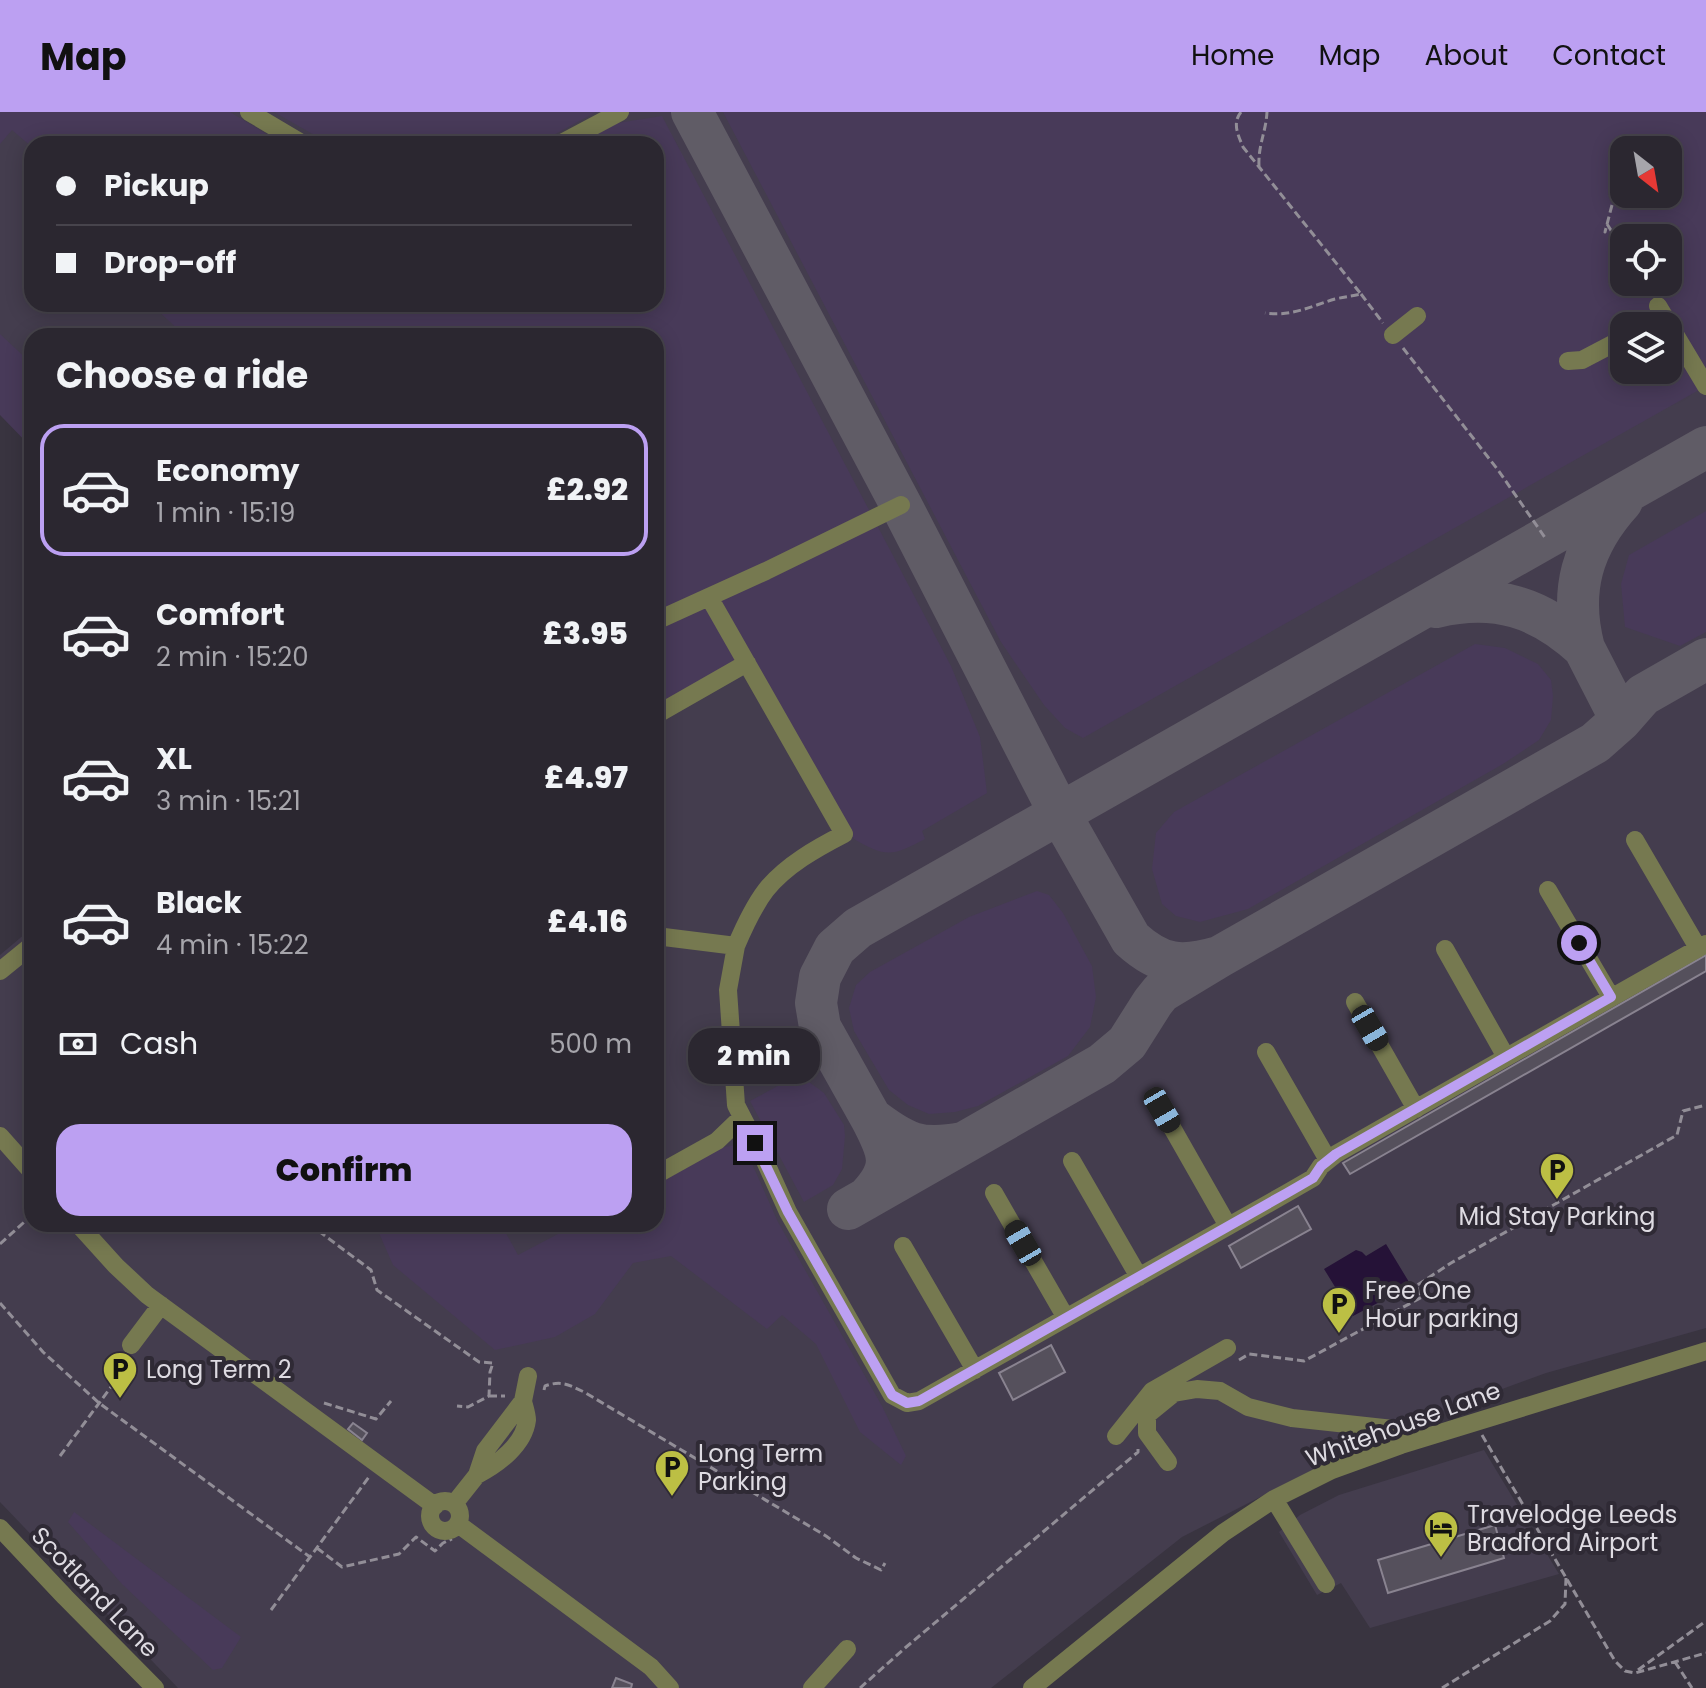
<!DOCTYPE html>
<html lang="en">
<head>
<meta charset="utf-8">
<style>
	:root { --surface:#2b2730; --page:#37333c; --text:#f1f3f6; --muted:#a6a5ab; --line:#47444c; --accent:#bca0f2 }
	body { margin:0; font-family:Poppins,sans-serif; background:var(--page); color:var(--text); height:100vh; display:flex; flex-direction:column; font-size:30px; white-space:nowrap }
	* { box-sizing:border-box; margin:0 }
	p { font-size:26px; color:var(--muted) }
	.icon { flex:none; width:44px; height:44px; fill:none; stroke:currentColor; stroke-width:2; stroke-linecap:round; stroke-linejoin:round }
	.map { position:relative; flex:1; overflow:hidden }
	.details { position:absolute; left:24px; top:216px; width:640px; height:904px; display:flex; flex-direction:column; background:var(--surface); border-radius:24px; box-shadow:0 4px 20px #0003,0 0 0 2px var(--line) }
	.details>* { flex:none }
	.banner { position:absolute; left:24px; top:24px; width:640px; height:176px; border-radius:24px; box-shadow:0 4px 20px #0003,0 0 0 2px var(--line); display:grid; align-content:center; height:176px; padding:0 32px; background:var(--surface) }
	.needle { width:52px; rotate:149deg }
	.buttons { position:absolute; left:1610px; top:24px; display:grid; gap:16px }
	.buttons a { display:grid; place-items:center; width:72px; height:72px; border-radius:16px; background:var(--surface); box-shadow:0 4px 20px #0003,0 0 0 2px var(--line); font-size:40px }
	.end { position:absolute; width:36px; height:36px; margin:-18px; border:10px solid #bca0f2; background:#111; box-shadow:0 0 0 4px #111 }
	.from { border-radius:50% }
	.bubble { position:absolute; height:56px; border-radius:24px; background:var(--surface); box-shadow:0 4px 20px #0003,0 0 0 2px var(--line); font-size:26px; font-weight:800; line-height:56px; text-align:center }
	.car { position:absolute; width:24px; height:48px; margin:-24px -12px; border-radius:10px; box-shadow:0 0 6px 2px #0007; background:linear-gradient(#222 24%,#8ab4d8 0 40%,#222 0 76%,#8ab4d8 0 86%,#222 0) }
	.banner b { display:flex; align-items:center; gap:28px; height:76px; font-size:30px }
	.banner b+b { border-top:2px solid var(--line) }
	.banner i { width:20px; height:20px; background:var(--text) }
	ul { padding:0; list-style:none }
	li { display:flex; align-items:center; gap:24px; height:132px; margin:0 16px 12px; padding:0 16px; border:4px solid transparent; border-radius:24px }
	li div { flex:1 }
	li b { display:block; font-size:30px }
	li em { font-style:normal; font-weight:800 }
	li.selected { border-color:var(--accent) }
	li>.icon { width:72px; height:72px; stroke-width:1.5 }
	h2 { padding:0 32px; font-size:36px; line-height:96px }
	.pay { display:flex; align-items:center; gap:20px; height:88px; padding:0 32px; font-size:30px }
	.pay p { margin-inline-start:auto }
	.primary-button { display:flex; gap:16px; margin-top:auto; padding:16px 32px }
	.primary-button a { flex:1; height:92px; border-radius:24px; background:var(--accent); color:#111; font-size:32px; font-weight:800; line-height:92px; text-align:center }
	header { display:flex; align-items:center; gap:48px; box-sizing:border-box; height:112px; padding:0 40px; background:var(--accent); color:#111 }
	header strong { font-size:38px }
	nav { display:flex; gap:44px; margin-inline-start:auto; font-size:28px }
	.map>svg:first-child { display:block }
	.built { fill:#443d4e; fill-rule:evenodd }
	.green { fill:#483a59; fill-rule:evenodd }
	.water { fill:#251237 }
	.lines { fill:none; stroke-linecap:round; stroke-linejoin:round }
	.taxiway { stroke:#605c66; stroke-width:42 }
	.building { fill:#55505c; stroke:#898390; stroke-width:2 }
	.path { stroke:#928e97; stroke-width:3; stroke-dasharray:8 4; stroke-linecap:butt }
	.minor { stroke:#767950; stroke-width:18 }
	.route { stroke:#bca0f2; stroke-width:10 }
	.labels { text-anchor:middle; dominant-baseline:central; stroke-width:8; stroke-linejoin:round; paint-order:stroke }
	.poi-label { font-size:24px; fill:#dedbe2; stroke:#2f2a35; text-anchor:start }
	.street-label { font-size:24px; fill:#dedbe2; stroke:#2f2a35 }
</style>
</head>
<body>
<header>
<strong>Map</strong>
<nav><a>Home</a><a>Map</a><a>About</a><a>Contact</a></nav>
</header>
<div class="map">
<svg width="1706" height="1576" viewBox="0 0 1706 1576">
	<rect width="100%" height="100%" fill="#393440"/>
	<path class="built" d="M0,0H1706V1216L1546,1261L1393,1317L1182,1425L991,1576H178L0,1390V843L32,816V1112H656V224H32V253L0,224ZM32,32H656V192H32ZM1624,38H1668V82H1624ZM1624,126H1668V170H1624ZM1624,214H1668V258H1624Z
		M1484,1338L1559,1462L1370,1516L1341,1471L1317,1483L1279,1420L1300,1403L1339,1383Z"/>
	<path class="green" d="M0,0H230L283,32H32V35L12,18L0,32Z
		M274,0H596L537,32H330Z
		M723,0H1706V274L1083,626L1065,616L1044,593L1001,530ZM1624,38H1668V82H1624ZM1624,126H1668V170H1624ZM1624,214H1668V258H1624Z
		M662,4L951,554L980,625L987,681L922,719L925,727C893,744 886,746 854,727L750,543L656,596V224H185L151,192H656V32H574L611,12Z
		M0,222L32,252V336L0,303Z
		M1706,399V520L1680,534L1625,515L1621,472L1629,443Z
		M1475,532L1505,536L1538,552L1551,568L1553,584L1551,608L1539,628L1503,652L1248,797L1200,810L1176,804L1162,792L1152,757L1156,721L1174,700Z
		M1037,779L1049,783L1063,801L1092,854L1096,885L1090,915L1068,944L978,994L955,1000L929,1002L908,993L889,978L854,919L849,896L856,873L870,860L969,805Z
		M785,970H809L824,981L844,1013L845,1024L842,1057L833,1073L804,1090L750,989Z
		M736,1033L749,1045L778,1110L882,1294L906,1344L901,1353L860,1320L816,1232L782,1203L767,1217L671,1144L633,1151L595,1202L555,1225L495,1238L393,1153L375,1112H501L518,1143L577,1112H656V1070L719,1036Z
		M74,1400L241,1525L222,1556L213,1558L122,1472L68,1410Z"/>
	<path class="water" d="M1386,1132L1409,1170L1388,1182L1389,1185L1353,1204L1324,1157L1356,1138L1362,1140L1366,1144Z"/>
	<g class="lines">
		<path class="taxiway" d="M692,0L901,393L1060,702L1131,827C1161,854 1181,856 1219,845
			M1436,495C1495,481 1540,495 1584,536C1569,479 1582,433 1622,389
			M1584,536L1621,608
			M871,1006L820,915L816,891L820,865L835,836L858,816L1706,335
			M866,1087C896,1056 890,1042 871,1006C905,1032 920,1039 963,1031
			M848,1097L1102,952L1127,931L1153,890L1161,880L1219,845L1595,631L1621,608L1643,583L1706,547"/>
	</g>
	<path class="building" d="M1706,843V859L1350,1062L1343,1051Z
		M1298,1094L1311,1117L1241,1156L1229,1134Z
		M1051,1233L1065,1260L1013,1288L999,1261Z
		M353,1311L367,1321L362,1328L348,1317Z
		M1495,1413L1504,1446L1388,1481L1378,1448Z
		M616,1566L632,1572L631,1576H612Z"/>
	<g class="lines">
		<path class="path" d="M1241,0C1232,11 1238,23 1243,35L1361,182C1352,184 1344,185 1335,187C1312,194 1290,205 1265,201
			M1259,54C1258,33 1266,20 1267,0
			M1612,93L1605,120L1607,112L1624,139
			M1643,170L1650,180
			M1361,182L1383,211
			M1403,236L1498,358L1546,427
			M309,1112L371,1158L377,1178L479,1250L493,1251L490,1260L489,1284L468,1295L457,1294
			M0,1132L32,1103
			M0,1191L43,1240L99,1291L310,1445
			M1239,1248L1249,1242L1304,1249L1422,1185L1416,1174L1451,1151L1677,1023L1683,999L1706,993
			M544,1278L545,1274C562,1268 569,1273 584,1280L826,1424L856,1446L881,1458L885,1451
			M489,1284H505
			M324,1291L376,1307L391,1289
			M1482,1323L1615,1549L1625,1559L1635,1561L1706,1541
			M60,1344L131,1248
			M317,1436L342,1455L399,1442L416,1425L435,1439L443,1431L452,1427
			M271,1498L369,1365
			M1675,1550L1692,1576
			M1638,1558L1706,1509
			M860,1576L905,1536L1138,1340V1337
			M1442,1576L1550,1509L1565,1492L1566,1466"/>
		<path class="minor" d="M249,0L303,32
			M560,32L620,0
			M1658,194L1706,274
			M1393,223L1417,204
			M1568,249L1582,248L1624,226
			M709,485L844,722C817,736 786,753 766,778C753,795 744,815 736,834
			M656,509L766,459L901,393
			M656,603L747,551
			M1635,728L1698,836
			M1548,778L1611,885
			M656,824L736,834L728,878L736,993L765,1049L788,1100L892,1283L907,1291L919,1289L1287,1081L1313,1066L1321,1054L1336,1042L1706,832
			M1445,837L1506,945
			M0,859L32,833
			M1355,890L1416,997
			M1266,940L1328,1048
			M1162,998L1228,1114
			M0,1024L32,1060
			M1072,1049L1139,1165
			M656,1063L717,1029L742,1005
			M994,1081L1066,1206
			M78,1112L116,1154L147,1183L435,1394
			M903,1134L975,1258
			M131,1233L161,1193
			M1116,1324L1152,1279L1227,1236
			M1168,1350L1147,1321V1303L1174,1281L1197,1277L1220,1279L1248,1295L1292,1306L1393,1317L1401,1333
			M477,1363C498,1352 524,1333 527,1308C527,1302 524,1294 523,1289
			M1274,1387L1326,1472
			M430 1404a15 15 0 1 1 30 0a15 15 0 1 1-30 0Z
			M454,1392L477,1363L485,1339L523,1289L528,1264
			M458,1412L651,1555L670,1576
			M0,1416L65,1485L155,1576
			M812,1576L847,1537
			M1032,1576L1223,1421L1274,1387L1332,1358L1401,1333L1706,1239"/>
	</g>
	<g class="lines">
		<path class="route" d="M755,1031L788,1100L892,1283L907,1291L919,1289L1287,1081L1313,1066L1321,1054L1336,1042L1611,885L1579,831"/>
	</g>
	<defs>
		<g id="parking-pin" transform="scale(1.8)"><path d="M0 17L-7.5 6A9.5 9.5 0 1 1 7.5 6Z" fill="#bcbf44" stroke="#2f2a35"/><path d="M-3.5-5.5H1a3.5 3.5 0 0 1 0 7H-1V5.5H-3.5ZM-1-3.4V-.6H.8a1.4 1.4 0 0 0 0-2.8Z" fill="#111"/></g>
		<g id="hotel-pin" transform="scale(1.8)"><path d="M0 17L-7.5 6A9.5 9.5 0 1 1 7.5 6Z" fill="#bcbf44" stroke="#2f2a35"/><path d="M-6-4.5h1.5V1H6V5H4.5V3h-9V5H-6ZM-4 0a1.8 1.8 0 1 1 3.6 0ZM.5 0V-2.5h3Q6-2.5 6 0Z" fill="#111"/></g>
	</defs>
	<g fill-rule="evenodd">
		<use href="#parking-pin" x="1557" y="1058"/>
		<use href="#parking-pin" x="1339" y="1192"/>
		<use href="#parking-pin" x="120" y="1257"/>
		<use href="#parking-pin" x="672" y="1355"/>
		<use href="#hotel-pin" x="1441" y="1416"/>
	</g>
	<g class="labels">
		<g class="poi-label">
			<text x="1557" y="1104" text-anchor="middle">Mid Stay Parking</text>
			<text x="1365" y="1178">Free One<tspan x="1365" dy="28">Hour parking</tspan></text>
			<text x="146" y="1257">Long Term 2</text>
			<text x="698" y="1341">Long Term<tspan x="698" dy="28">Parking</tspan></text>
			<text x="1467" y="1402">Travelodge Leeds<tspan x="1467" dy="28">Bradford Airport</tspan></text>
		</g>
		<g class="street-label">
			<text transform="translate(1403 1312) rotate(-20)">Whitehouse Lane</text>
			<text transform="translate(95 1480) rotate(46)">Scotland Lane</text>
		</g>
	</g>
</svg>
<div class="buttons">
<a><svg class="needle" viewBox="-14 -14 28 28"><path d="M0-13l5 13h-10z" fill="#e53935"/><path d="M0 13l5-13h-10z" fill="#a6a5ab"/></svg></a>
<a><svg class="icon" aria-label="locate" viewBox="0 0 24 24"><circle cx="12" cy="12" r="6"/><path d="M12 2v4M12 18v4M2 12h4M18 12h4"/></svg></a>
<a><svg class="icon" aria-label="layers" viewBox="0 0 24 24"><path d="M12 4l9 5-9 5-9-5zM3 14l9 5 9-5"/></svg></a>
</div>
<i class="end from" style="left:1579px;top:831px"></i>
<i class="end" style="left:755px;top:1031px"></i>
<div class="bubble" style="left:688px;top:916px;width:132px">2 min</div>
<i class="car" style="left:1370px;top:916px;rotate:150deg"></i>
<i class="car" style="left:1162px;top:998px;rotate:150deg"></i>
<i class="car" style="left:1023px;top:1131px;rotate:330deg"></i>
<div class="banner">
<b><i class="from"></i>Pickup</b>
<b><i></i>Drop-off</b>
</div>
<section class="details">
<h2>Choose a ride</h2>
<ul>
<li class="selected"><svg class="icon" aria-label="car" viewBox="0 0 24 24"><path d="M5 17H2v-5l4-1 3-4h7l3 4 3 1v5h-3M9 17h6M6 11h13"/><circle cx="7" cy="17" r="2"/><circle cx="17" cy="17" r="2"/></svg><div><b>Economy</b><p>1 min · 15:19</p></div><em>£2.92</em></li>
<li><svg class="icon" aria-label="car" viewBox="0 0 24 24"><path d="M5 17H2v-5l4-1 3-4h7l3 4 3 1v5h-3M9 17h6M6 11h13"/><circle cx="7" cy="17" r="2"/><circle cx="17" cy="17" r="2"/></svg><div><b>Comfort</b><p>2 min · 15:20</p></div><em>£3.95</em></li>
<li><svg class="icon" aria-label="car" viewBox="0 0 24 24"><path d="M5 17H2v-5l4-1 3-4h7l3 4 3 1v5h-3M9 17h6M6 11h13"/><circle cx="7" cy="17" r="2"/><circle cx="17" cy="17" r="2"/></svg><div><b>XL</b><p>3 min · 15:21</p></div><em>£4.97</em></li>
<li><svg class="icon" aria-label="car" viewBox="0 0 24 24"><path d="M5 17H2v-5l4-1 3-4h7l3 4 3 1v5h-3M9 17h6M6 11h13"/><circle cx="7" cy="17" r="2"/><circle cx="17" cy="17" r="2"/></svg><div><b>Black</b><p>4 min · 15:22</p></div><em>£4.16</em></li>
</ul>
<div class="pay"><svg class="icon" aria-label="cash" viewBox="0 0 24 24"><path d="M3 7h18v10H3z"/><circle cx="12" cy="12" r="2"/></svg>Cash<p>500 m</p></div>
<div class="primary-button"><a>Confirm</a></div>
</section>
</div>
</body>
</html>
